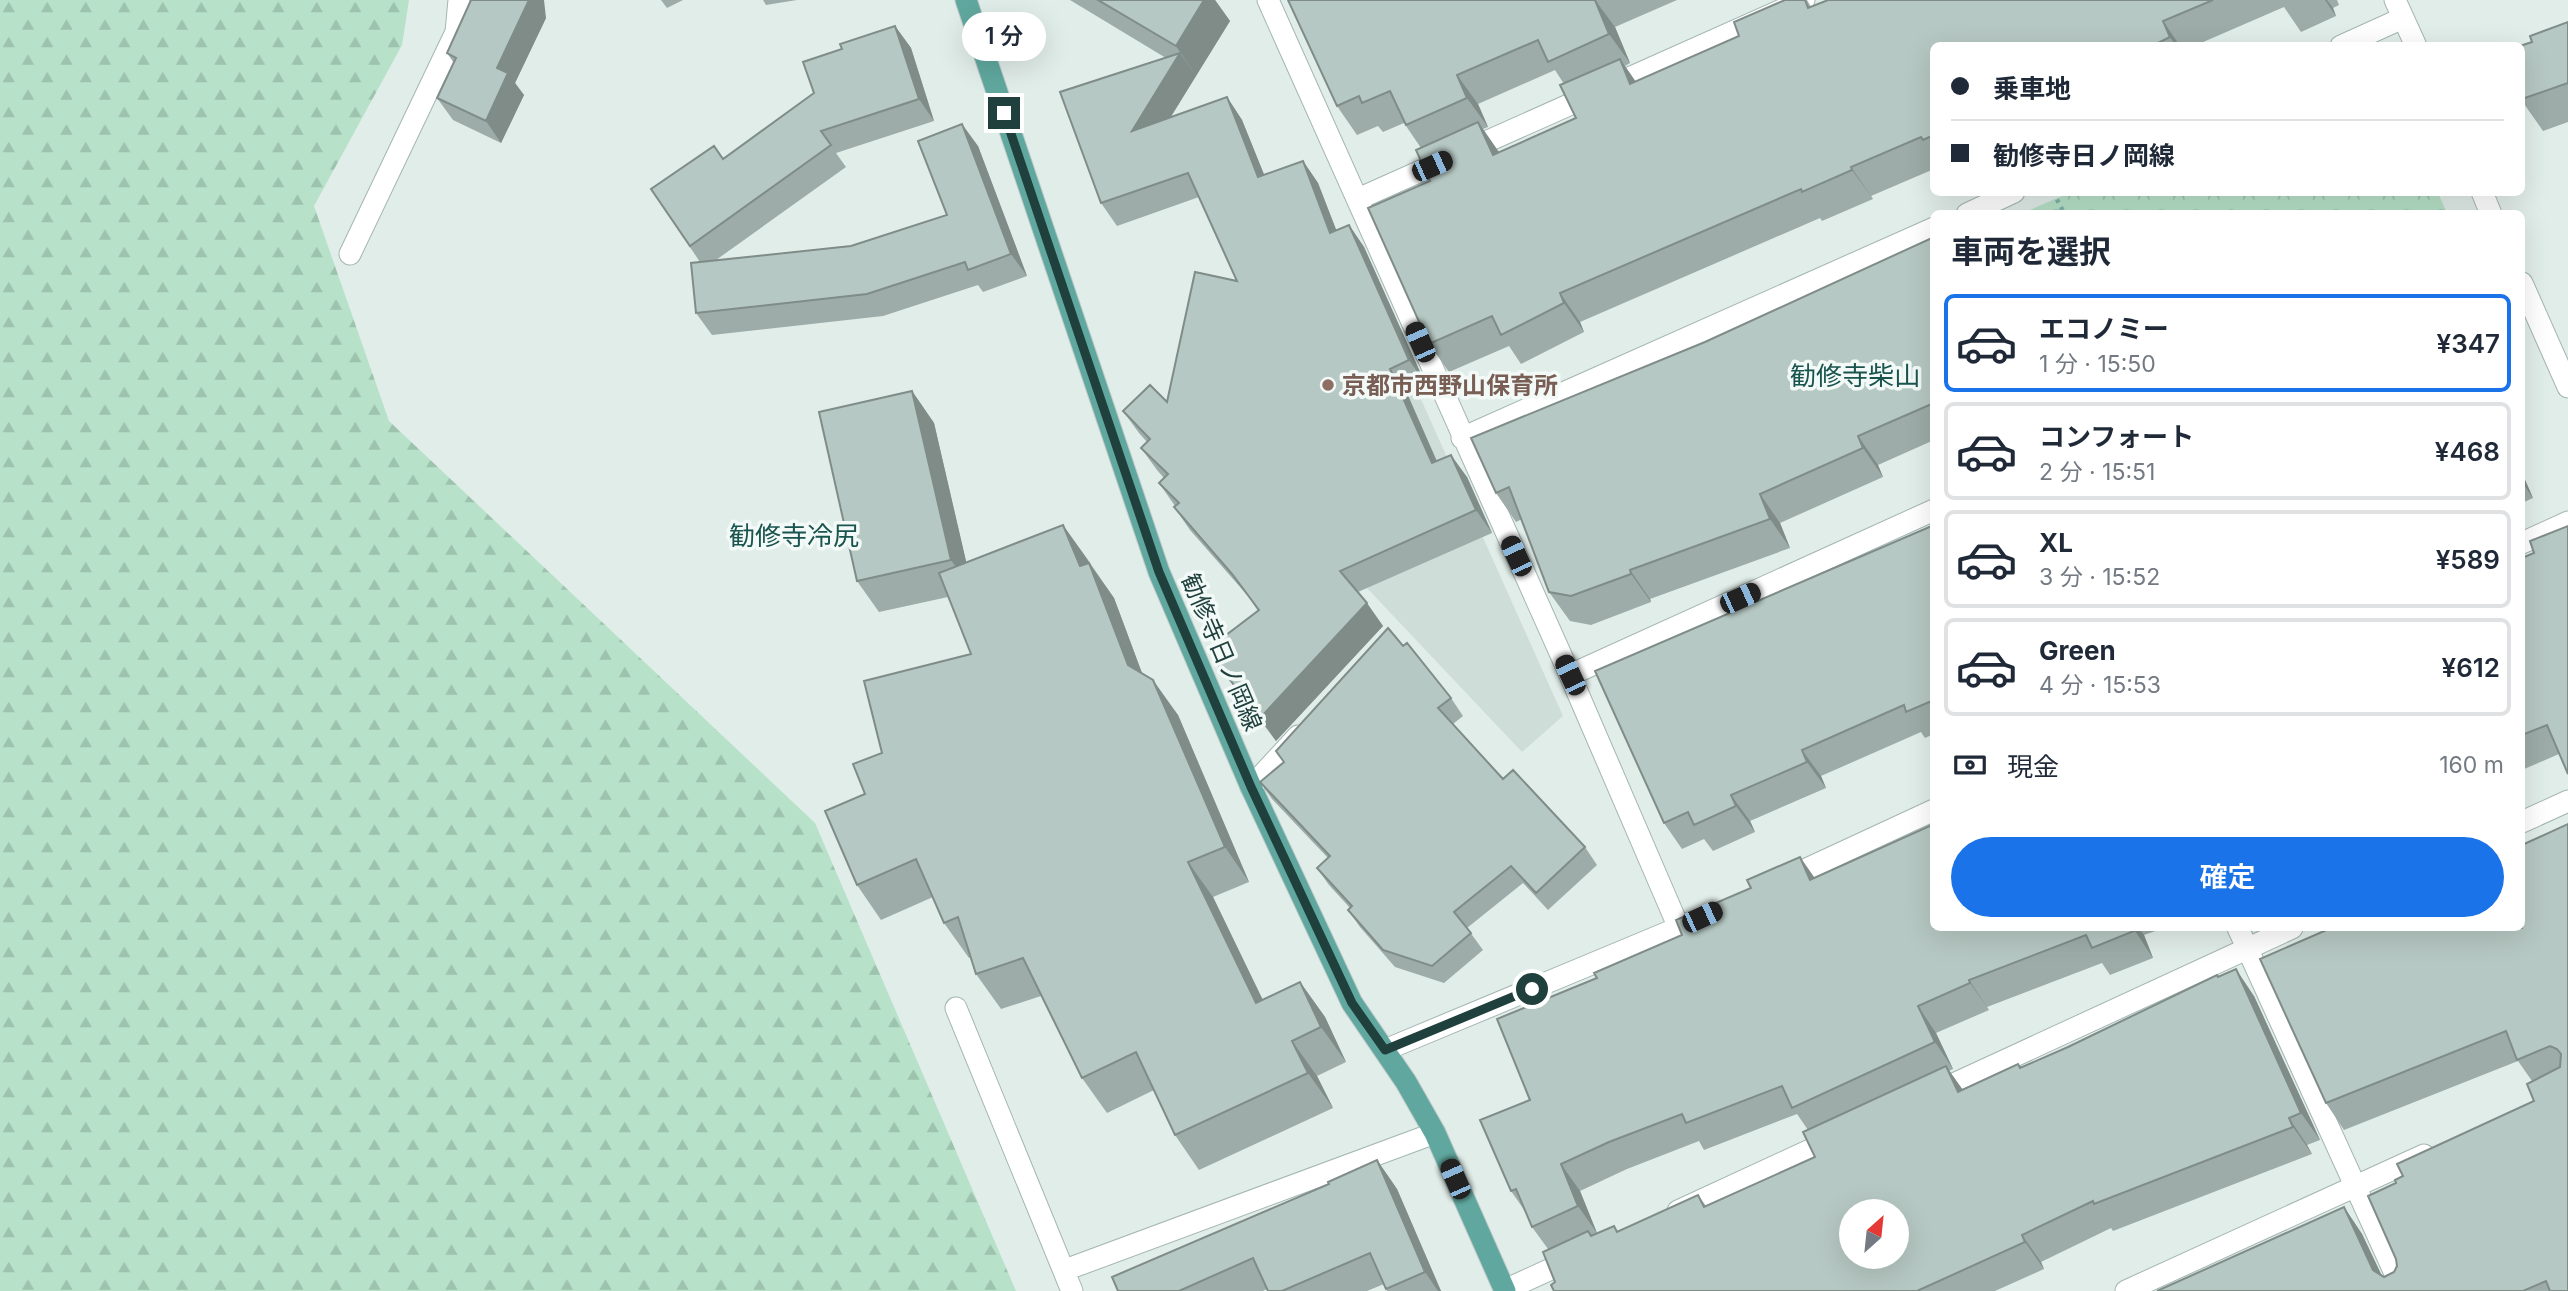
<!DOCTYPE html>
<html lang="ja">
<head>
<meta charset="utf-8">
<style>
	:root { --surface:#fff; --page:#f2f2f3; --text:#1f2937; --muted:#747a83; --line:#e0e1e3; --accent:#1a73e8 }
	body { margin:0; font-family:Inter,"Noto Sans JP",sans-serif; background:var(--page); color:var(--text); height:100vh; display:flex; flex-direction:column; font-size:26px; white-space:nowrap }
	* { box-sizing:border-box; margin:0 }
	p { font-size:23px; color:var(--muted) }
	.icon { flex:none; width:38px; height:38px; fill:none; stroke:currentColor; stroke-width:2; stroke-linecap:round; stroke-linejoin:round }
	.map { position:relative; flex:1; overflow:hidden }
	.sheet { position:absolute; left:1930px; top:210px; width:595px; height:721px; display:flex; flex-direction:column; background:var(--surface); border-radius:10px; box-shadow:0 7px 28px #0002 }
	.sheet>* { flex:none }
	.top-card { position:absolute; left:1930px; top:42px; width:595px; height:154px; border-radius:10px; box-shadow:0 7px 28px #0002; display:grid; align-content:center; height:154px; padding:0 21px; background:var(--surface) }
	.needle { width:46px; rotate:27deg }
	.fabs { position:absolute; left:1839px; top:1199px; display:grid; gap:14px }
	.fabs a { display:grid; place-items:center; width:70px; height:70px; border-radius:50%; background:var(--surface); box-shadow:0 7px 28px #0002; font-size:35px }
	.end { position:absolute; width:32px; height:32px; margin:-16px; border:9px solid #1f403c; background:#fff; box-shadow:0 0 0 4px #fff }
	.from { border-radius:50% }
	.bubble { position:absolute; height:49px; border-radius:24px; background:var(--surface); box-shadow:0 7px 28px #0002; font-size:23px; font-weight:600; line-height:49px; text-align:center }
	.car { position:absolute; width:21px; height:42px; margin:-21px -10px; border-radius:9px; box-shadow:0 0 5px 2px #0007; background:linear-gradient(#222 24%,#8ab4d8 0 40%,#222 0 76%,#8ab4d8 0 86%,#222 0) }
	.top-card b { display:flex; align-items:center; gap:24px; height:66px; font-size:26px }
	.top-card b+b { border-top:2px solid var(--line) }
	.top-card i { width:18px; height:18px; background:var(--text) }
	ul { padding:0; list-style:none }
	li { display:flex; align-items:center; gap:21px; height:98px; margin:0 14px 10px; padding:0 7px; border:4px solid var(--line); border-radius:10px }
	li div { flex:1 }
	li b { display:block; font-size:26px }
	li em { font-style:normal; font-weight:600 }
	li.active { border-color:var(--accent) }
	li>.icon { width:63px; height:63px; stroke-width:1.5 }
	h2 { padding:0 21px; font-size:32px; line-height:84px }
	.pay { display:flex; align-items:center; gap:18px; height:77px; padding:0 21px; font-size:26px }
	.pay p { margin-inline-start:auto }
	.action { display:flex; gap:14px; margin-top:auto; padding:14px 21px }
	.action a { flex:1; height:80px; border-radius:42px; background:var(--accent); color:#fff; font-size:28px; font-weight:600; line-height:80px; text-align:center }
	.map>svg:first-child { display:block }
	.built { fill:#cfddd9 }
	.forest { fill:url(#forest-firs) }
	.park { fill:url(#park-crowns) }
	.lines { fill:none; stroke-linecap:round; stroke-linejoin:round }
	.minor-casing { stroke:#a3b6b2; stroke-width:23 }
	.major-casing { stroke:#c0cac8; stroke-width:23 }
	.path { stroke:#7eb4ab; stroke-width:4.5; stroke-dasharray:3.5 5; stroke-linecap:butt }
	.minor { stroke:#fff; stroke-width:21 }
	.major { stroke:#60a89f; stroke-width:21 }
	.wall { fill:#9daca8; fill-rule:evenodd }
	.shaded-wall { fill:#7f8c88 }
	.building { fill:#b6c8c3; stroke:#7f8c88; stroke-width:2; fill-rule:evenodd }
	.route { stroke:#1f403c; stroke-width:9 }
	.education-dot { fill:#8d6e63; stroke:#f2f9f7; stroke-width:2.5 }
	.labels { text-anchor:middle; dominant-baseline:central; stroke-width:7; stroke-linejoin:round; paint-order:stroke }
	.education-label { font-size:24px; font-weight:bold; fill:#785e54; stroke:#f2f9f7; text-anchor:start }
	.street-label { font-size:24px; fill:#1f403c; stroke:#f2f9f7 }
	.neighbourhood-label { font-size:26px; fill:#19544e; stroke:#f2f9f7 }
</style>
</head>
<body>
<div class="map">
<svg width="2568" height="1291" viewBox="0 0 2568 1291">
	<defs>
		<pattern id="forest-firs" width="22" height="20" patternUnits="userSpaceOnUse" patternTransform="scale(1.75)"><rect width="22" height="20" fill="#b7e1c8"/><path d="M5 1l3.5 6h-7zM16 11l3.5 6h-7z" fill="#9dc2ad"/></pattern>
		<pattern id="park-crowns" width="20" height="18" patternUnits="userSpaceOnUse" patternTransform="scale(1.75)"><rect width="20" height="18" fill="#b7e1c8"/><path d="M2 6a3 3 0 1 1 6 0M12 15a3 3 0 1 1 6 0" fill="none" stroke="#9dc2ad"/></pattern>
	</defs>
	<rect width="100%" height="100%" fill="#e1ede9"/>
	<path class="built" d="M1351,243L1563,716L1522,752L1225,438Z"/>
	<path class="forest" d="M0,0H409L402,45L314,206L389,421L815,823L1016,1291H0Z"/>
	<path class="park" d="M2069,193H2438L2447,213H2023Z"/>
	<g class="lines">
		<g class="minor-casing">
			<path id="minor" d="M1268,0L1570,675L1679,928
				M2395,0L2416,46
				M2341,46L2403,18
				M2482,192L2491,214
				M1358,199L1804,0
				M1967,214L2014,192
				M350,254L456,32L459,0
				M2522,283L2568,387
				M1462,438L1934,228
				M2522,543L2568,522
				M1570,675L1934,510
				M1251,787L1298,736
				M2522,822L2568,801
				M1783,880L1934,810
				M2238,928L2403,1291
				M956,1008L1072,1291
				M1385,1050L1690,923
				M1932,1094L2292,928
				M1678,1211L1836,1138
				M1065,1270L1435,1133
				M1505,1290L1575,1258
				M2126,1291L2424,1155"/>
		</g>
		<g class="major-casing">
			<path id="major" d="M966,0L1159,572L1251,787L1352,1003L1406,1082L1435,1133L1505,1291"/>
		</g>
		<path class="path" d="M2053,192L2063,211"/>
		<use href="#minor" class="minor"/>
		<use href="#major" class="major"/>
	</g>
	<path class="wall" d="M661,0H683L667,8Z
		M763,0H797L766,5Z
		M1070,0H1215L1230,21L1170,118L1227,97L1242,120L1264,175L1303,161L1318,183L1336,230L1349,225L1364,247L1425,383L1406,391L1437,461L1467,477L1492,533L1358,592L1383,626L1276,741L1232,684L1216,662L1229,651L1221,639L1258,611L1248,596L1190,530L1174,507L1175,506L1159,483L1164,478L1157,470L1141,448L1147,442L1139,433L1123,411L1167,402L1237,281L1199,197L1117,226L1101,203L1166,58Z
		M1288,0H1677L1615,27L1630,63L1625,66L1636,82L1739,36L1785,0H1807L1811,7L1828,0H2337L2339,5L2333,8L2336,16L2301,32L2284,7L2194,46H1934V169L1871,196L1873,199L1822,221L1820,218L1580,322L1584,332L1521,364L1509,346L1449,372L1429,344L1430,181L1421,148L1404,123L1383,132L1378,126L1357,135L1337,106ZM1555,70L1564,84L1576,118L1499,152L1483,129L1488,127L1478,104Z
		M546,18L515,83L524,95L501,143L453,120L437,98L454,63L447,53Z
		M2568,22V122L2543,131L2522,101V46L2532,42Z
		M895,26L911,48L934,121L836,153L846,167L716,260L851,246L947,215L978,146L1027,276L983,292L978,285L883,316L712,335L696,313L700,262L651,189L723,159L814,93Z
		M1934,237V440L1878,465L1883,477L1780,523L1790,548L1650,599L1651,602L1591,625L1570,621L1549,592L1522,519L1516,522L1496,493L1705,342Z
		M912,391L934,423L966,562L1088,560L1114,598L1142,673L1178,715L1249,882L1213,897L1263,1000L1300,982L1325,1017L1346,1062L1317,1076L1333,1108L1199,1170L1175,1135L1154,1090L1107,1113L1082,1078L1041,996L1001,1009L976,974L971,957L969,958L944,923L933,897L881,920L857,885L882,753L971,654L948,597L879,612L857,581Z
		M2522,473L2533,498L2522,503Z
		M1934,525V734L1925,738L1921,732L1821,776L1826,788L1750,821L1755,832L1713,851L1704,839L1682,849L1664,823Z
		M2534,553L2559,754L2522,770V558Z
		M1403,646L1451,698L1463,716L1453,724L1503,779L1585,847L1597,865L1548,910L1523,883L1467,928L1483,950L1444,983L1395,967L1360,927L1348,910L1350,908L1329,885L1317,868L1328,858L1272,799L1260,782L1284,762L1276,751Z
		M2568,824V1291H2157L2344,1207L2362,1234L2382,1276L2384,1277L2394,1272L2397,1266L2396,1183L2403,1176L2534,1101L2532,1081L2518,1061L2344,1130L2326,1103L2522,928Z
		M1800,857L1814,878L1934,928H2164L2144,935L2153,958L2110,975L2102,963L1987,1007L1989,1010L1936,1033L1953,1069L1949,1071L1962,1089L2018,1064L2021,1067L2068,1047L2218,977L2254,996L2320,1140L2307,1145L2312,1154L2113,1231L2111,1228L2041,1262L2044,1269L1995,1291H1554L1555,1282L1548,1249L1532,1227L1527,1214L1511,1191L1530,1100L1597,978L1682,935L1751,888ZM1797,1114L1808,1130L1815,1157L1706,1206L1698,1195L1618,1231L1597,1233L1580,1191L1627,1169L1699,1141L1704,1150Z
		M1377,1160L1397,1189L1441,1291H1387L1384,1284L1367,1291H1268L1267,1289L1263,1291H1118L1329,1184Z"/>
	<path class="shaded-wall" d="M529,0H544L546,18L515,83L524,95L501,143L486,121L497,68Z
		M1204,0H1215L1230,21L1196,76L1176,46Z
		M1595,0L1615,27L1630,63L1609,34Z
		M2325,0H2327L2333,8L2336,16Z
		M2163,21L2180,46H2176L2170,37Z
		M895,26L911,48L934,121L919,99Z
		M1180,53L1196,76L1148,154L1132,131Z
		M1620,59L1640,88L1630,84Z
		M1457,75L1478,104L1488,127L1467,98Z
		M1227,97L1242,120L1274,199L1258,177Z
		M1478,122L1498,151L1513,183L1493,155Z
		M962,124L978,146L1027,276L1011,254Z
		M1303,161L1318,183L1346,255L1330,233Z
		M1851,167L1871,196L1873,199L1852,170Z
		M1349,225L1364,247L1425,383L1409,360Z
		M1560,293L1580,322L1584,332L1564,303Z
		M1390,369L1406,391L1447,485L1432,463Z
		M912,391L934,423L973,591L951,560Z
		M1858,436L1878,465L1883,477L1863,448Z
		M1451,455L1467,477L1492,533L1476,510Z
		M2522,473L2533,498L2522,482Z
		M1760,494L1780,523L1790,548L1770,519Z
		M1063,525L1088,560L1092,572L1089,563L1114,598L1152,700L1128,665L1080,566Z
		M1630,570L1650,599L1651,602L1631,574Z
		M1367,603L1383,626L1276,741L1260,718Z
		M1153,680L1178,715L1249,882L1225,847Z
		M1802,750L1821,776L1826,788L1807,762Z
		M1731,795L1750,821L1755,832L1736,806Z
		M1800,857L1819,884L1810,880Z
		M1188,862L1213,897L1281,1038L1256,1003Z
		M2133,928H2138L2144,935L2153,958Z
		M2236,969L2254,996L2320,1140L2301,1113Z
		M1969,980L1989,1010L1970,983Z
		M1300,982L1325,1017L1346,1062L1321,1027Z
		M1918,1006L1936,1033L1953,1069L1935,1042Z
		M1292,1041L1317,1076L1333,1108L1308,1073Z
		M1946,1066L1965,1093L1958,1092Z
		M2289,1118L2307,1145L2312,1154L2293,1127Z
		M1377,1160L1397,1189L1441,1291H1438L1425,1272Z
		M1561,1164L1580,1191L1597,1233L1578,1206Z
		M2344,1207L2362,1234L2389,1291L2373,1270Z
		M2022,1235L2041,1262L2044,1269L2025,1242Z"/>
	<path class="building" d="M471,0H529L497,68L508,73L486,121L437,98L456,58L447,53Z
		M1098,0H1204L1176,46Z
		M1288,0H1595L1609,34L1548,62L1538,40L1457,75L1467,98L1406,125L1390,91L1362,103L1359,96L1337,106Z
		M1785,0H1805L1808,8L1828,0H2213L2163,21L2170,37L2152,46H1934V135L1923,140L1921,137L1851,167L1852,170L1802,192L1801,189L1560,293L1564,303L1501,335L1492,316L1429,344L1368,208L1430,181L1416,150L1478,122L1493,155L1576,118L1560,85L1620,59L1630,84L1739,36L1734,22Z
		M2568,22V83L2522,99V46H2520L2532,42L2530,36Z
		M895,26L919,99L821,131L831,145L690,246L651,189L714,146L723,159L814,93L803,62L842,49L840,44Z
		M1180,53L1132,131L1227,97L1258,177L1303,161L1330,233L1349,225L1409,360L1390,369L1432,463L1451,455L1476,510L1340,571L1367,603L1260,718L1216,662L1230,650L1221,639L1259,610L1232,574L1174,507L1179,503L1159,483L1168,474L1141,448L1150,439L1123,411L1150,385L1167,402L1195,272L1237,281L1188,173L1101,203L1060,92Z
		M962,124L1011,254L968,270L965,262L867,294L696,313L691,263L851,246L947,215L918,141Z
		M1934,237V403L1858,436L1863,448L1760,494L1770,519L1630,570L1631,574L1571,596L1549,592L1509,487L1496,493L1471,438L1705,342Z
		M912,391L951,560L857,581L819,412Z
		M1063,525L1080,566L1089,563L1128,665L1153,680L1225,847L1188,862L1256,1003L1300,982L1321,1027L1292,1041L1308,1073L1175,1135L1136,1052L1082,1078L1023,958L976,974L958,917L944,923L916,859L857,885L825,811L865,794L853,764L882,753L864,681L971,654L939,573Z
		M1934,525V700L1906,712L1904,705L1802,750L1807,762L1731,795L1736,806L1694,825L1688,812L1664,823L1595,671Z
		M2568,526V774L2547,725L2522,735V558L2534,553L2530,541Z
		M1388,628L1403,646L1407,643L1451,698L1438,708L1503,779L1513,770L1585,847L1536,893L1511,866L1454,912L1471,933L1432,966L1383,950L1348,910L1352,906L1317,868L1330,856L1260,782L1284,762L1276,751Z
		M1934,824V928H2133L2134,931L2092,948L2086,935L1969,980L1970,983L1918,1006L1935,1042L1792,1108L1782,1086L1686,1123L1682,1114L1609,1142L1561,1164L1578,1206L1532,1227L1516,1189L1511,1191L1480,1120L1530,1100L1497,1019L1597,978L1594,973L1682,935L1676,920L1751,888L1747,880L1800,857L1810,880Z
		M2568,824V1291H2550L2546,1281L2523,1291H2157L2344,1207L2373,1270L2384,1277L2394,1272L2397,1266L2396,1259L2368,1196L2396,1183L2395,1180L2403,1176L2397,1164L2534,1101L2527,1084L2560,1067L2561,1054L2557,1049L2550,1046L2517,1060L2506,1031L2326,1103L2260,959L2331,928H2522V845Z
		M2236,969L2301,1113L2289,1118L2293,1127L2094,1204L2093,1201L2022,1235L2025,1242L1917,1291H1554L1551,1285L1555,1282L1543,1252L1588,1231L1591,1236L1614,1226L1617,1232L1698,1195L1704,1207L1815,1157L1803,1132L1946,1066L1958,1092L2018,1064L2020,1068L2068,1047L2217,975L2218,977ZM1852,1211H1897V1256H1852Z
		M1377,1160L1425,1272L1386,1289L1370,1253L1282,1291H1268L1253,1258L1179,1291H1118L1112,1277L1329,1184L1328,1182Z"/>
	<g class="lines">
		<path class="route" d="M1004,113L1159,572L1251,787L1352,1003L1385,1050L1532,989"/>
	</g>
	<circle class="education-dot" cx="1328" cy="385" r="7"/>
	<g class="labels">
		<g class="education-label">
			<text x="1342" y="385">京都市西野山保育所</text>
		</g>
		<g class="street-label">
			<text transform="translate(1222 652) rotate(67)">勧修寺日ノ岡線</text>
		</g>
		<g class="neighbourhood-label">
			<text x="1855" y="375">勧修寺柴山</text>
			<text x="794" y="535">勧修寺冷尻</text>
		</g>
	</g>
</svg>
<div class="fabs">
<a><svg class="needle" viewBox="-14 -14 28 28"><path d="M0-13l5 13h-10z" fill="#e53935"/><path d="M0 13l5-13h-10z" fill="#747a83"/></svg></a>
</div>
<i class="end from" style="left:1532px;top:989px"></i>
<i class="end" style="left:1004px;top:113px"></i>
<div class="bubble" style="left:962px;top:12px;width:84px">1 分</div>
<i class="car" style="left:1432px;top:166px;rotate:66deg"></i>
<i class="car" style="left:1420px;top:342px;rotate:336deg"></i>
<i class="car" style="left:1516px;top:556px;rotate:335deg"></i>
<i class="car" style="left:1740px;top:598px;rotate:66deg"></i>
<i class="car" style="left:1570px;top:675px;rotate:335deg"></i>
<i class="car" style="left:1702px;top:917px;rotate:65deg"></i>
<i class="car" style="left:1455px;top:1179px;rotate:336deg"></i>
<div class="top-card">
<b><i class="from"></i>乗車地</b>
<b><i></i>勧修寺日ノ岡線</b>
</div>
<section class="sheet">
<h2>車両を選択</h2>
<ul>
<li class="active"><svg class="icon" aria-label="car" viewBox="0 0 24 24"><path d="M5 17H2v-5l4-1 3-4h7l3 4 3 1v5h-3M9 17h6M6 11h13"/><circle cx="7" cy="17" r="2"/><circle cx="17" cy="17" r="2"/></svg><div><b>エコノミー</b><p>1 分 · 15:50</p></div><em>¥347</em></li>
<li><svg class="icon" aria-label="car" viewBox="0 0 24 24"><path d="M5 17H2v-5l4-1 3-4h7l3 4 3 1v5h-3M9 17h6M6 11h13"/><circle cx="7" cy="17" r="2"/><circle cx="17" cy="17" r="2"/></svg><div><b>コンフォート</b><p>2 分 · 15:51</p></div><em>¥468</em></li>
<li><svg class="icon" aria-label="car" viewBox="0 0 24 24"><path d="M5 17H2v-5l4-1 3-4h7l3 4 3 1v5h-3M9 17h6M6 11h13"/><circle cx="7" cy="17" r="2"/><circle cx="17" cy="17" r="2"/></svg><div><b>XL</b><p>3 分 · 15:52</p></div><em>¥589</em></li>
<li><svg class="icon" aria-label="car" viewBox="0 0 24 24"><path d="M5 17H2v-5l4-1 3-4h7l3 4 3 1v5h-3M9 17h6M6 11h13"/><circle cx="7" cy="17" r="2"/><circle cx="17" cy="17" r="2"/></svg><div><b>Green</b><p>4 分 · 15:53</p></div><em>¥612</em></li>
</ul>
<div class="pay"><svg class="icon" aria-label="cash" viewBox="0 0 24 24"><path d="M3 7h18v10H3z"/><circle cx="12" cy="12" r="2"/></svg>現金<p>160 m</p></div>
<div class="action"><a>確定</a></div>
</section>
</div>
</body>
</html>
